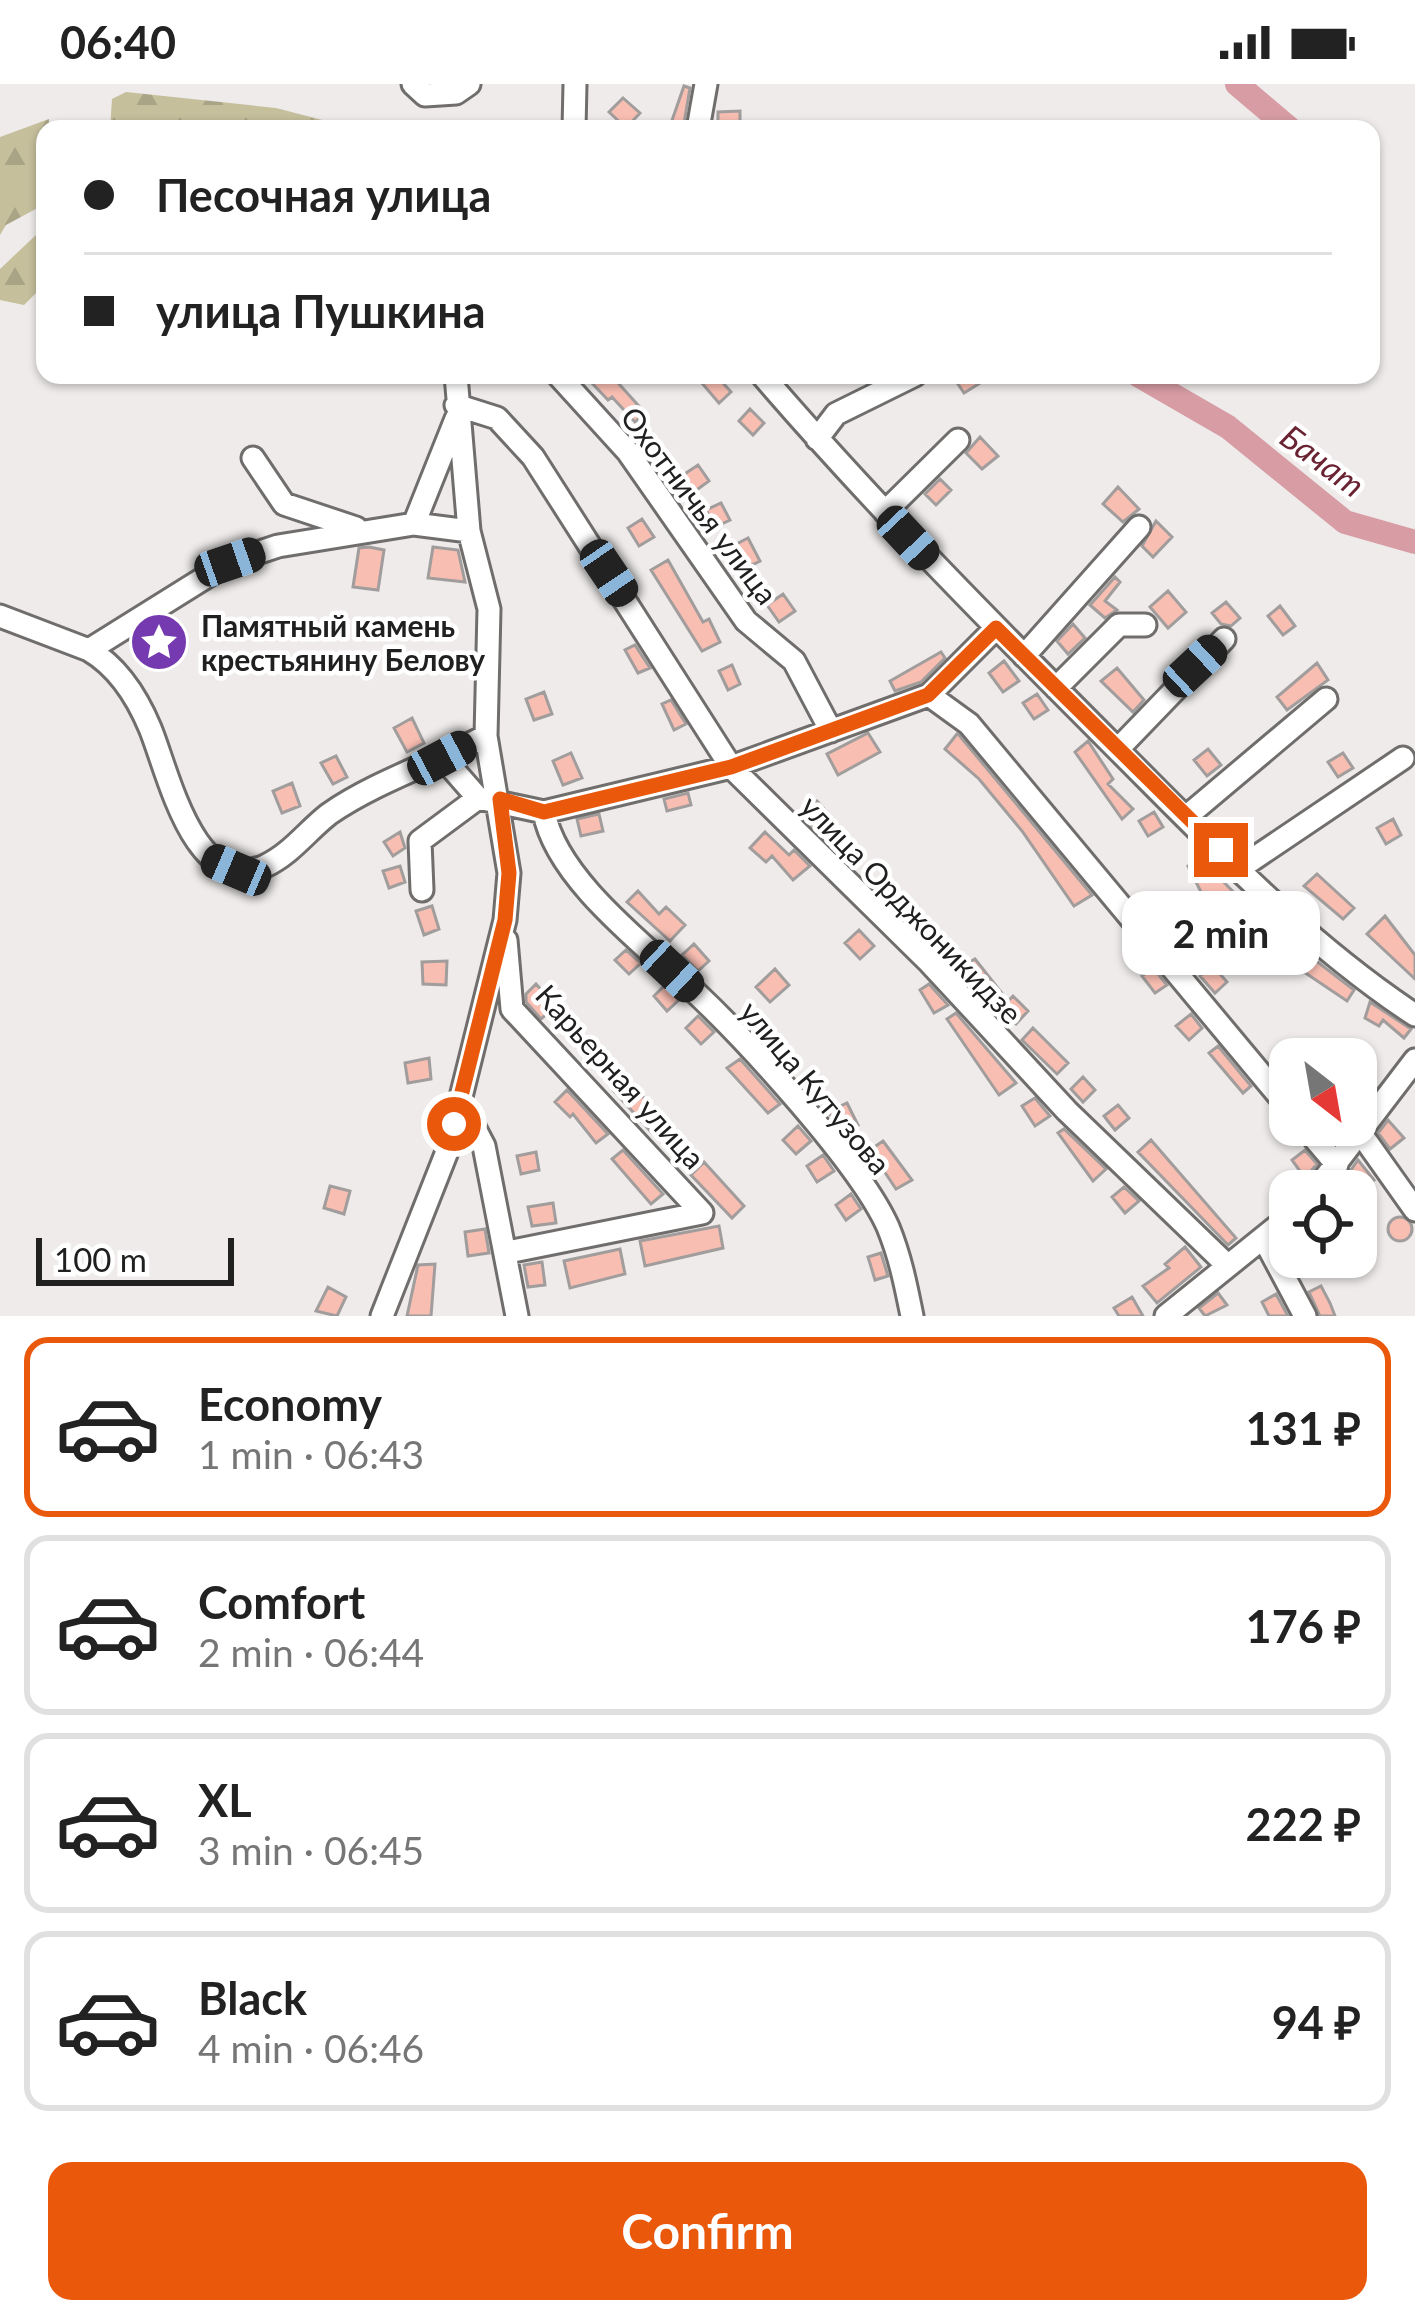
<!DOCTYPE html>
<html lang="en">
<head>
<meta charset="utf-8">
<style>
	:root { --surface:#fff; --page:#f6f6f6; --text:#222; --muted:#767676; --line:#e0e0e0; --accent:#ea580c }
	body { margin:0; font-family:Lato,sans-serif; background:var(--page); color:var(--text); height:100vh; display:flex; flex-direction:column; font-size:45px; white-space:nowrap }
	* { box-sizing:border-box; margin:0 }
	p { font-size:39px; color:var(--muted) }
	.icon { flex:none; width:66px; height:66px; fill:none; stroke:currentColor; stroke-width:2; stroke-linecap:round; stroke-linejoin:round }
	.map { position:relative; height:1232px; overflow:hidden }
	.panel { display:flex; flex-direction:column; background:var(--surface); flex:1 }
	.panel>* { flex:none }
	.guide { position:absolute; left:36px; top:36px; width:1344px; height:264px; border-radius:24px; box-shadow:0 3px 9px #0004; display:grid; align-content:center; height:264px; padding:0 48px; background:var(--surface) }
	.needle { width:78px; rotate:149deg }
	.fabs { position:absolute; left:1269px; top:954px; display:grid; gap:24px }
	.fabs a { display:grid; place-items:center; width:108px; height:108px; border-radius:24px; background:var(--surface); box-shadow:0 3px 9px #0004; font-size:60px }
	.scale { position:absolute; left:36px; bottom:30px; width:198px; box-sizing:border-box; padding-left:12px; border:6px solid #212020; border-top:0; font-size:33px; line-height:42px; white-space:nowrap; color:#212020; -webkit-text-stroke:9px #fff; paint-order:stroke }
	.end { position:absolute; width:54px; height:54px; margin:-27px; border:15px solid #ea580c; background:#fff; box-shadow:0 0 0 6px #fff }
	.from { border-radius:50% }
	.bubble { position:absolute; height:84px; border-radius:24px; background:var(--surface); box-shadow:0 3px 9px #0004; font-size:39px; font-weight:700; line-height:84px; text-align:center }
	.car { position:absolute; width:36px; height:72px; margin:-36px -18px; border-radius:15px; box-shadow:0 0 9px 3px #0007; background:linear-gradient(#222 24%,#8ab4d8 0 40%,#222 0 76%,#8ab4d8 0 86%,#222 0) }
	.guide b { display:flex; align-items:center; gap:42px; height:114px; font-size:45px }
	.guide b+b { border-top:3px solid var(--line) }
	.guide i { width:30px; height:30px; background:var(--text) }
	ul { padding:21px 0 0; list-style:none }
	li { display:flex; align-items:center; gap:36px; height:180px; margin:0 24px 18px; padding:0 24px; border:6px solid var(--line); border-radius:24px }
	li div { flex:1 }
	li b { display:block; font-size:45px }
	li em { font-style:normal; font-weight:700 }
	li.on { border-color:var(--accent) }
	li>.icon { width:108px; height:108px; stroke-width:1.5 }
	.cta { display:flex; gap:24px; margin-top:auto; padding:24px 48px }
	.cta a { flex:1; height:138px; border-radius:24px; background:var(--accent); color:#fff; font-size:48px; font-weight:700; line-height:138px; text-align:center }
	.status { display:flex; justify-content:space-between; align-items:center; height:84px; padding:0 60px; background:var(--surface); direction:ltr }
	.status svg { height:33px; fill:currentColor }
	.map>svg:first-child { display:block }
	.forest { fill:url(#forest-firs) }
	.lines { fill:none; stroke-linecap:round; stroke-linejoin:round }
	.river { stroke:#d79ca4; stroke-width:24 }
	.building { fill:#f9beb2; stroke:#a09d9c; stroke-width:3 }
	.minor-casing { stroke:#706e6c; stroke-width:27 }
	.minor { stroke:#fff; stroke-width:21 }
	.route { stroke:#ea580c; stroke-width:15 }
	.labels { text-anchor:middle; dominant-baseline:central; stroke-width:9; stroke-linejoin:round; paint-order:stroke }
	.street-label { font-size:30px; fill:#212020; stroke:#fff }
	.poi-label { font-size:30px; font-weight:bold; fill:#212020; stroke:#fff; text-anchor:start }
	.water-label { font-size:33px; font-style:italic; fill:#692332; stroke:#fff }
</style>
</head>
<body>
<div class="status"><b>06:40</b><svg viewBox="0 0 49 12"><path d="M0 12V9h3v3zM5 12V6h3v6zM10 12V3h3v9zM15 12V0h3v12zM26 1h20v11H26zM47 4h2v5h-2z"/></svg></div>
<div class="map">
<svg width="1415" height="1232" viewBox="0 0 1415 1232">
	<defs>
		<pattern id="forest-firs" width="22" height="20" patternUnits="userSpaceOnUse" patternTransform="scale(3)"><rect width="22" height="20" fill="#c5bf9c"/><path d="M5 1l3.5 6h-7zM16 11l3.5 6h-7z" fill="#a9a486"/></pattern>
	</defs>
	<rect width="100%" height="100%" fill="#eeebea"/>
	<path class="forest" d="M126,8L276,24L357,45H110L112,15Z
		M49,35L45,120L6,141L0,151V53Z
		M38,149L45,200L24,221L0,216V185Z"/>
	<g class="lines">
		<path class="river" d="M1237,0L1290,45
			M1138,291L1228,343L1345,438L1415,458"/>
	</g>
	<path class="building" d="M684,2L690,4L683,45H669Z
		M623,14L640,29L626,44L609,28Z
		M740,27V43H718V28Z
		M596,291H611L645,329L635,338L612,313L608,316L590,297Z
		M695,291H716L731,308L719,319Z
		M952,291H993L964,309Z
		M750,325L764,339L753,351L739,337Z
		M980,353L998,372L982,385L966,369Z
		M698,381L709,397L691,410L680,393Z
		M940,395L951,406L936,421L925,410Z
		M1118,403L1139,425L1123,438L1103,420Z
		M721,419L730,436L715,443L706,426Z
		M642,435L654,453L639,462L628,444Z
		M1156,437L1172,453L1153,473L1142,462Z
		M748,454L760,477L742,486L731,463Z
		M369,463L384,466L378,506L353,503L359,464Z
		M433,463L458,466L465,498L428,494Z
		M668,476L703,538L709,535L720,558L702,567L651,486Z
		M1115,493L1120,498L1105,517L1117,526L1105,534L1090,521Z
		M1168,507L1186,528L1168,544L1150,523Z
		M783,510L795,527L779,538L767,521Z
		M1226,518L1240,534L1231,542L1221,540L1212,529Z
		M1280,522L1295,542L1283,551L1268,532Z
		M1073,540L1085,554L1068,570L1057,557Z
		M635,561L650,584L638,589L625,566Z
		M941,568L945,574L921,598L895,607L890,597Z
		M1004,577L1019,597L1003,608L989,589Z
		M1317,579L1328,596L1287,626L1277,613Z
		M732,581L740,600L728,606L719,587Z
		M1117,584L1144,616L1133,628L1101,597Z
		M544,608L552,630L534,636L526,615Z
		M1037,610L1048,626L1034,635L1023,619Z
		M671,616L686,640L674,646L662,620Z
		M412,634L424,659L407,668L394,644Z
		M868,649L880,668L838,691L827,670Z
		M957,650L959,651L1092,811L1074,822L1022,747L979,695L945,665Z
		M1088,657L1113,695L1108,700L1133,725L1122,735L1075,668Z
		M1208,665L1221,681L1207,692L1194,676Z
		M571,669L582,694L563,701L553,677Z
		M1343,669L1353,684L1338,693L1328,678Z
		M336,672L347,693L333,700L321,679Z
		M292,699L300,722L282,729L273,707Z
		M688,709L691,721L667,727L664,715Z
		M817,717L835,737L821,751L802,730Z
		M1154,728L1163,743L1148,752L1139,737Z
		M599,730L603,747L581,752L577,735Z
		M1393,735L1401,751L1386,760L1377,744Z
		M400,748L405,764L393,772L384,758Z
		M765,748L789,771L794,766L810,782L793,796L772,772L766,778L750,764Z
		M1200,774L1267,842L1272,837L1287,851L1273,865L1251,844L1245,851L1201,808L1188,782Z
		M400,782L405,798L389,804L383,787Z
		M1317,790L1354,824L1343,835L1304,802Z
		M638,807L659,830L666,823L685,841L670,857L627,818Z
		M432,822L439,845L424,851L416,827Z
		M1385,832L1415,871V895L1367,850Z
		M859,846L874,862L860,875L845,859Z
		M694,860L709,877L698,887L682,871Z
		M626,866L641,879L629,890L615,876Z
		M1306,869L1354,906L1347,917L1295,882Z
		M975,875L1008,917L1013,912L1028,927L1016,940L970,900L961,883Z
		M447,877L446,901L423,900L422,878Z
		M1212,881L1227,898L1215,909L1200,892Z
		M1153,884L1167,901L1155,909L1142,892Z
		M775,885L789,901L770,918L756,903Z
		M536,900L556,922L541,935L526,918V910Z
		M929,900L948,921L934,929L920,906Z
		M665,901L680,915L667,927L654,912Z
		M1370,918L1411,945L1404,954L1383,936L1379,942L1365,934Z
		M956,929L1016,999L999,1011L947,935Z
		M1191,930L1202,944L1189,956L1176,942Z
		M698,932L714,948L701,960L686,944Z
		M1033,944L1068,979L1057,990L1022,956Z
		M1218,962L1251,1002L1243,1009L1209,969Z
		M429,974L431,995L408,999L405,979Z
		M740,975L780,1020L768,1029L727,984Z
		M1083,993L1095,1006L1083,1018L1071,1005Z
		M628,995L665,1039L652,1049L613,1006Z
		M567,1006L608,1050L596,1059L573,1030L570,1033L555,1018Z
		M1035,1014L1050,1032L1035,1042L1022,1022Z
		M847,1019L858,1041L843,1048L828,1028Z
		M1118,1021L1129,1034L1115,1046L1104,1032Z
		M1388,1036L1404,1054L1390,1065L1378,1049Z
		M798,1042L811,1057L796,1070L783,1056Z
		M1064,1045L1106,1085L1093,1097L1058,1049Z
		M1151,1056L1236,1154L1228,1161L1138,1068Z
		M883,1057L912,1096L896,1105L870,1066Z
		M623,1066L663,1110L651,1120L612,1075Z
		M1305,1066L1317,1080L1305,1094L1292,1076Z
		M536,1068L539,1086L521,1090L517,1072Z
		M823,1071L834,1087L817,1098L807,1082Z
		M1358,1076L1374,1096L1359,1109L1346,1093Z
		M704,1078L744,1122L732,1134L691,1091Z
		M330,1102L350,1107L344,1130L324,1124Z
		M1124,1103L1139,1117L1125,1129L1112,1113Z
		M851,1110L861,1125L846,1136L836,1121Z
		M553,1119L556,1139L532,1142L528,1123Z
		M1388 1145a12 12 0 1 1 24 0a12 12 0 1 1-24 0Z
		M719,1142L723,1164L645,1182L640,1157Z
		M485,1145L489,1169L468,1172L465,1148Z
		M1185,1163L1201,1183L1157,1219L1143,1202L1169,1184L1165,1180Z
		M620,1165L625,1190L570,1204L564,1177Z
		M881,1169L888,1192L875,1196L868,1173Z
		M542,1178L545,1201L528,1203L524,1181Z
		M435,1180L431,1232H407L418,1181Z
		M1321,1202L1330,1219L1335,1232H1320L1309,1208Z
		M328,1203L346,1213L337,1232L316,1227Z
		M1218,1209L1227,1221L1205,1232L1199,1224Z
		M1276,1210L1288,1232H1269L1262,1218Z
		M1132,1213L1143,1232H1119L1114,1224Z"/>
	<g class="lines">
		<g class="minor-casing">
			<path id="minor" d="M413,0L425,11L456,9L469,0
				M574,45L575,0
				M698,45L706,0
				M558,291L628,368L746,537L794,577L831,647
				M762,291C874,421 994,542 1115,663C1209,757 1304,858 1415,931
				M456,321L497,334L533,373L731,683L930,879L1067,1027L1228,1182
				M817,355L836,330L915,291
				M253,374L284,420L356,444
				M885,428L958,356
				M414,440L469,447
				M0,532L89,566L230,478L278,462L414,440L456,335
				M89,566C118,583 137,613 150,644C168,687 194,814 265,782C291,770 307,747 329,730C375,698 436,678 486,652
				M1024,572L1139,443
				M1056,604L1119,541H1145
				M929,611L969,640L1290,1025
				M1118,665L1224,555
				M443,674L478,714L544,728L731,683L929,611L996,544
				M544,728C556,795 646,862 695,908C747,957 860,1080 888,1143C900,1172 906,1202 912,1232
				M1186,733L1326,615
				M1240,784L1403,674
				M422,806L420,757L478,714
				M506,856L512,925L702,1129L508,1168
				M460,1016L484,1062L517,1232
				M1303,1041L1337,1081
				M1359,1047L1415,1126
				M1315,1107L1415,976
				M1264,1155L1305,1232
				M382,1232L448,1065L505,836L509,789L486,652L489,525L469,447L456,291
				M1166,1232L1290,1132"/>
		</g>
		<use href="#minor" class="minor"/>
	</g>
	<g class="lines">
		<path class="route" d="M454,1040L505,836L509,789L500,715L544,728L731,683L928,611L996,544L1221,766"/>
	</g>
	<defs>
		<g id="sight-disc" transform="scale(3)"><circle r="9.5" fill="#753aaf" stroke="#fff"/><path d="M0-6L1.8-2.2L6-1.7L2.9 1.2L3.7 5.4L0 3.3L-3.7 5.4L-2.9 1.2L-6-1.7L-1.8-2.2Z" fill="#fff"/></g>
	</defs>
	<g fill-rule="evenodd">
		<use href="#sight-disc" x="159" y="558"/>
	</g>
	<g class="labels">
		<g class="street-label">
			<text transform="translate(700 421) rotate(53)">Охотничья улица</text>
			<text transform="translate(912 825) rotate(46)">улица Орджоникидзе</text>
			<text transform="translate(621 992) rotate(48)">Карьерная улица</text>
			<text transform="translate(816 1003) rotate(50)">улица Кутузова</text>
		</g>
		<g class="poi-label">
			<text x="201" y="541">Памятный камень<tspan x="201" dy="34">крестьянину Белову</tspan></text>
		</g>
		<g class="water-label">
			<text transform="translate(1323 376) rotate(37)">Бачат</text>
		</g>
	</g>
</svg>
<div class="fabs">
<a><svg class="needle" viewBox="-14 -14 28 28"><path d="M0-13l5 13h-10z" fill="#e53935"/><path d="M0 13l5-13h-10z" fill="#767676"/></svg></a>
<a><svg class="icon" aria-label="locate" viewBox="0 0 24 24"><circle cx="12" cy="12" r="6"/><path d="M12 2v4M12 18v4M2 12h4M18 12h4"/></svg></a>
</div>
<div class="scale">100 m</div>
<i class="end from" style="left:454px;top:1040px"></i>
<i class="end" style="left:1221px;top:766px"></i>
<div class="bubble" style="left:1122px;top:807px;width:198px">2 min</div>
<i class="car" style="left:908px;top:454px;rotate:137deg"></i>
<i class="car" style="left:230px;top:478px;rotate:71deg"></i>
<i class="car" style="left:609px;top:489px;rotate:146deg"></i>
<i class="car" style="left:1195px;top:582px;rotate:47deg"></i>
<i class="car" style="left:442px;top:674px;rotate:62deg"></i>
<i class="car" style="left:236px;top:786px;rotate:293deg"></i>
<i class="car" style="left:672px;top:887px;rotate:133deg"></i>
<div class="guide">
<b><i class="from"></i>Песочная улица</b>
<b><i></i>улица Пушкина</b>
</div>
</div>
<section class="panel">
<ul>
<li class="on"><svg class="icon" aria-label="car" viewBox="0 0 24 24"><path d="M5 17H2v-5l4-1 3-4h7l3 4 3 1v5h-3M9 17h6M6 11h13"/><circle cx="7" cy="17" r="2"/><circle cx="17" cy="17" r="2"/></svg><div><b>Economy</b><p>1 min · 06:43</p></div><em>131 ₽</em></li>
<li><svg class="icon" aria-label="car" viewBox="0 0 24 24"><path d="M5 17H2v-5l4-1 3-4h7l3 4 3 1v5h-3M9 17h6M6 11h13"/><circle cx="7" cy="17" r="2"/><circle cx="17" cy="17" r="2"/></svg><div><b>Comfort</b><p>2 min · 06:44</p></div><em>176 ₽</em></li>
<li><svg class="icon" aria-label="car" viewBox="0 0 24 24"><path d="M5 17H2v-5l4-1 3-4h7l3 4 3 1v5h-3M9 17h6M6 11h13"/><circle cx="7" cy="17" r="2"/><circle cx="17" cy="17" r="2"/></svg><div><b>XL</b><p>3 min · 06:45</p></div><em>222 ₽</em></li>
<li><svg class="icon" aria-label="car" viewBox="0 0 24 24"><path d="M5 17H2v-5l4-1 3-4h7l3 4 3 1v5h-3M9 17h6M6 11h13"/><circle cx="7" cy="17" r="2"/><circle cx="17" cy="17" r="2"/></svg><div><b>Black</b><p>4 min · 06:46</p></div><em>94 ₽</em></li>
</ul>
<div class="cta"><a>Confirm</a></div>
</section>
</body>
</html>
